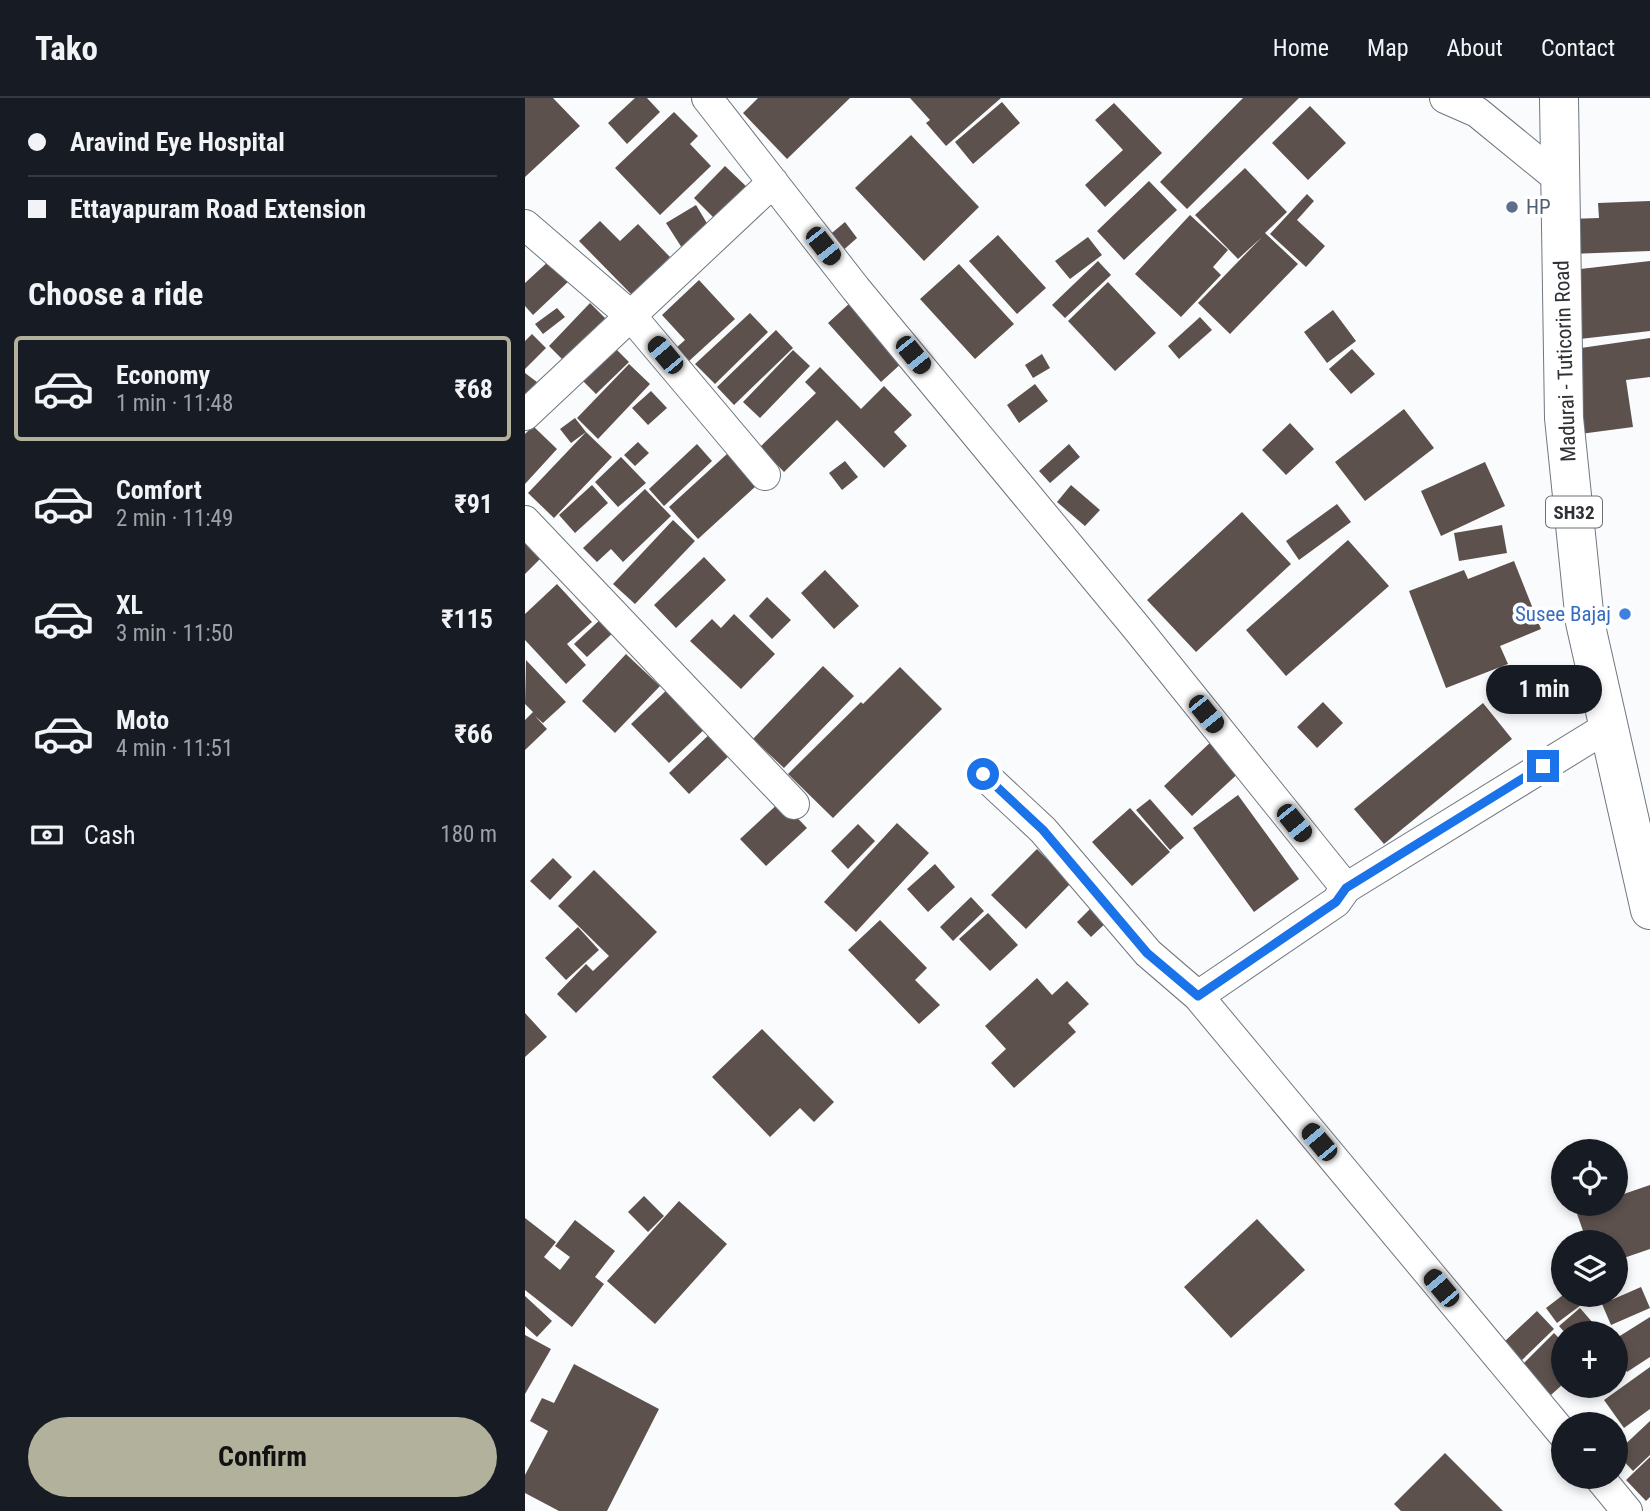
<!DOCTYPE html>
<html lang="en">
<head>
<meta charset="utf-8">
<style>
	:root { --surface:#171b24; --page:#242831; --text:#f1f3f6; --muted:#9ea1a6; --line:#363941; --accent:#b2b19b }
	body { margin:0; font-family:"Roboto Condensed",sans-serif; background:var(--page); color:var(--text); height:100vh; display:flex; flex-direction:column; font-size:26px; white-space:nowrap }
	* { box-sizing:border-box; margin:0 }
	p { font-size:23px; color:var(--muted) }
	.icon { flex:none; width:38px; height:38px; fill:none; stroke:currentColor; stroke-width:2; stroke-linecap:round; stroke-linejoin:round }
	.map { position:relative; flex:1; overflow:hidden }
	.details { display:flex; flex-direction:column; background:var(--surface); width:525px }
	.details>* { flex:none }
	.banner { display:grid; align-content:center; height:154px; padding:0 28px; background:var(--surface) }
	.buttons { position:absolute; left:1026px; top:1041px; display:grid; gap:14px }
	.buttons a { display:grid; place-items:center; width:77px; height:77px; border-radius:50%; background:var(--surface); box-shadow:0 4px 10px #0003; font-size:35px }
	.end { position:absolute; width:32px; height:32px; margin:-16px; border:9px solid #1a73e8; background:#fff; box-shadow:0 0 0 4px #fff }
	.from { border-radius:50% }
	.bubble { position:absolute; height:49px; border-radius:24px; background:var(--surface); box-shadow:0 4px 10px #0003; font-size:23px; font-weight:700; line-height:49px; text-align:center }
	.car { position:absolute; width:21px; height:42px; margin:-21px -10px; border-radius:9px; box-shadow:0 0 5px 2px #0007; background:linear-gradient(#222 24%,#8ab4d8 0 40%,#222 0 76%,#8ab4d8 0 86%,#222 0) }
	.banner b { display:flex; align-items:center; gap:24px; height:66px; font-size:26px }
	.banner b+b { border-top:2px solid var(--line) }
	.banner i { width:18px; height:18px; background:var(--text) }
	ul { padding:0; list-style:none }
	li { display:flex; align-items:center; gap:21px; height:105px; margin:0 14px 10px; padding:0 14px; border:4px solid transparent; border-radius:7px }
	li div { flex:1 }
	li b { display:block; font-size:26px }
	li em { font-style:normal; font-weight:700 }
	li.active { border-color:var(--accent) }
	li>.icon { width:63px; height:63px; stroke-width:1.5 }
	h2 { padding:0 28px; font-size:32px; line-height:84px }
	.pay { display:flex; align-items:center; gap:18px; height:77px; padding:0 28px; font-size:26px }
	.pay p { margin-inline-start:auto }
	.action { display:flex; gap:14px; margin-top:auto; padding:14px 28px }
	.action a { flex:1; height:80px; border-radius:42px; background:var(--accent); color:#111; font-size:28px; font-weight:700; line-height:80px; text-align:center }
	header { display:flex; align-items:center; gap:42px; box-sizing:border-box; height:98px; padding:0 35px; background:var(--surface); border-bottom:2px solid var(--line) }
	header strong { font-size:33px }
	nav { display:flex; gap:38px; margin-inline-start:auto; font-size:24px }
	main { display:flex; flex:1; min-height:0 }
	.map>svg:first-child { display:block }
	.building { fill:#5d514d }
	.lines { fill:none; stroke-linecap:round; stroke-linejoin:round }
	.street-casing { stroke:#707780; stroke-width:32 }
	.primary-casing { stroke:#707780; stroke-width:40 }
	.street { stroke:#fff; stroke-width:30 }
	.primary { stroke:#fff; stroke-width:38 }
	.route { stroke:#1a73e8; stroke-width:9 }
	.service-dot { fill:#5c6f8a; stroke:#fff; stroke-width:2.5 }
	.shop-dot { fill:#3f7fe0; stroke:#fff; stroke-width:2.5 }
	.labels { text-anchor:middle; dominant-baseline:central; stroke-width:7; stroke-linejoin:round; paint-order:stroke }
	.shield { fill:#fff; stroke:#6d6f72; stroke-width:2 }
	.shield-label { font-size:19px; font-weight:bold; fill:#2e3135 }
	.service-label { font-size:21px; fill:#4e5e75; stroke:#fff; text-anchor:start }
	.street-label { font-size:21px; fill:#2e3135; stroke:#fff }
	.shop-label { font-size:21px; fill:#366cbe; stroke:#fff; text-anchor:end }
</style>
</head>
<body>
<header>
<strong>Tako</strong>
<nav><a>Home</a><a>Map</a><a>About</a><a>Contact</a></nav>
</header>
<main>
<section class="details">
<div class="banner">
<b><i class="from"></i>Aravind Eye Hospital</b>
<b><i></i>Ettayapuram Road Extension</b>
</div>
<h2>Choose a ride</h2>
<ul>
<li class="active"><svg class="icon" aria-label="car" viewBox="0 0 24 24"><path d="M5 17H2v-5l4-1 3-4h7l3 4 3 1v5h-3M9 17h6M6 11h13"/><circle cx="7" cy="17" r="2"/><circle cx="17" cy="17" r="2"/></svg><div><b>Economy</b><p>1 min · 11:48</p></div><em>₹68</em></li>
<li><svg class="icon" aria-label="car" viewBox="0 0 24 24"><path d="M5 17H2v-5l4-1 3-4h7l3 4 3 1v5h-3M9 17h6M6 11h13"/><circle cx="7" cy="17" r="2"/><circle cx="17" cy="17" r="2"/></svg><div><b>Comfort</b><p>2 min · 11:49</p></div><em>₹91</em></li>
<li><svg class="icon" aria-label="car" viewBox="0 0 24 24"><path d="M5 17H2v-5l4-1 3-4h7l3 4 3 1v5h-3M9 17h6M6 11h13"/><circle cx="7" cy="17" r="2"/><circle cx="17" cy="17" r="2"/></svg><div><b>XL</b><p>3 min · 11:50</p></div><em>₹115</em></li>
<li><svg class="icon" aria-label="car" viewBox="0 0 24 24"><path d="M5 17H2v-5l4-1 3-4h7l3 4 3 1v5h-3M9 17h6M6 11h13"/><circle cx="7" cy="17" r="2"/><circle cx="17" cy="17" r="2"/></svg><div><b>Moto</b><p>4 min · 11:51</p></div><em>₹66</em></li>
</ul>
<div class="pay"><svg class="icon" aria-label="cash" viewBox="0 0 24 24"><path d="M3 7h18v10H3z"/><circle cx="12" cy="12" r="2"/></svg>Cash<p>180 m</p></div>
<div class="action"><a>Confirm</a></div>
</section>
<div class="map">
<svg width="1125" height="1413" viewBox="0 0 1125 1413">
	<rect width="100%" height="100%" fill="#fafbfd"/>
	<path class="building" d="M0,0H28L55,28L0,79Z
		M110,0H122L135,14L102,46L83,25Z
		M233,0H325L262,61L218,15Z
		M385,0H476L421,48L401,25L405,22Z
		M718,0H774L662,111L635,84Z
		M477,4L495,25L448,66L430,44Z
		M589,5L637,55L580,109L560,87L598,52L570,22Z
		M785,8L821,45L783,82L747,45Z
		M149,14L173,38L165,46L186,68L135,117L90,70Z
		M386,37L454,109L399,163L330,90Z
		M200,68L224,91L192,123L169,100Z
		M720,70L762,114L740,135L773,166L705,236L673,205L737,139L713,161L670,117Z
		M624,83L652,112L599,162L572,133Z
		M782,96L789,103L772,122L800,148L781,169L745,136Z
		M1125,103V153L1045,156L1043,121L1074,120L1073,105Z
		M171,107L186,132L157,150L141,125Z
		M665,117L703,152L688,169L696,177L656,219L610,176Z
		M75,123L95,143L113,126L145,159L107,197L54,143Z
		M320,124L332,140L315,155L302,139Z
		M473,137L521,190L492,216L444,163Z
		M563,139L577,157L545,181L530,163Z
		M26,161L45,182L8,217L0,208V185Z
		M573,163L586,177L540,220L527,207Z
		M1125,163V233L1046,242L1038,173Z
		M434,166L489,226L450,261L395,201Z
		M174,182L210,221L164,263L151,250L160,242L137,217Z
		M583,184L631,235L590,273L543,223Z
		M326,204L379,263L356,284L303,225Z
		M65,205L84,224L43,267L24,248Z
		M32,210L40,219L18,236L10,226Z
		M808,212L831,243L802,265L779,234Z
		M225,215L243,234L190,286L170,266Z
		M675,219L687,232L654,261L643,248Z
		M251,232L268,250L209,307L192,289Z
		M7,236L21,250L0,271V243Z
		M1125,240V279L1101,282L1108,329L1055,336L1042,252Z
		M89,249L104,264L71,296L56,281Z
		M827,251L850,276L826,296L804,271Z
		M268,252L285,268L235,320L218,304Z
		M517,256L525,270L508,280L500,267Z
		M104,266L125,286L73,341L52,320Z
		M295,269L336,311L359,288L387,317L369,334L382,348L359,370L312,322L259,374L235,349L291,295L280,284Z
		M0,275L12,284L0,301Z
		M510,286L523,303L494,325L482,307Z
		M126,293L142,310L123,327L107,310Z
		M879,311L909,350L840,403L810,364Z
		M50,320L61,334L46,345L35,331Z
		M765,325L789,351L761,377L737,352Z
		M8,328L32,351L0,386V336Z
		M61,334L87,359L29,420L3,395Z
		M113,344L124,355L110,368L99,357Z
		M172,346L187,363L139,408L124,391Z
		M544,346L555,359L525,385L514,373Z
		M202,356L231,388L173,441L144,409Z
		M96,359L121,385L93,409L70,384Z
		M320,363L333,379L317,392L304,375Z
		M960,364L980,408L916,438L896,393Z
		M67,387L83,405L50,435L34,417Z
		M546,387L575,412L560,428L532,404Z
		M120,391L146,418L98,464L86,451L72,464L58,450Z
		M812,406L826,424L774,462L761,443Z
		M717,414L766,466L671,554L622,502Z
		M148,422L170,443L110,506L88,486Z
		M977,427L982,455L934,463L929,435Z
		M0,440L18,458L0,476Z
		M823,442L864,488L761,578L721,532Z
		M179,459L201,482L151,530L129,507Z
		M989,463L1016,531L975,548L983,566L921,590L884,493L939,472L943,481Z
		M300,472L334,508L309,531L276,495Z
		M32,486L67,524L42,546L61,567L41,586L0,542V516Z
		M242,499L266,522L247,541L224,518Z
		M209,516L250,556L216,591L165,543L187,521L196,530Z
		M78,519L91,532L62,559L49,546Z
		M101,556L135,588L90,635L57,603Z
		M1,562L41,604L18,625L10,618L22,631L0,652V622L8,614L0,606Z
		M298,568L329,598L259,670L228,641Z
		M375,569L417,611L308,720L263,676L336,604L338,606Z
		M146,588L184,627L144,665L106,626Z
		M798,604L818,625L792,650L772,629Z
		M958,605L987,641L859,746L829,711Z
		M190,631L210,652L164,696L144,675Z
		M689,641L718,671L667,718L639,688Z
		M713,697L774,781L729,814L668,730Z
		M625,701L659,740L645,752L611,712Z
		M256,703L282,730L241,768L215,741Z
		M605,710L645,754L607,788L567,744Z
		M372,725L404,755L331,834L299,804Z
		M333,726L350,743L323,771L306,753Z
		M512,751L546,785L501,831L466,797Z
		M28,760L47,779L25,802L5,783Z
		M410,766L430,789L403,814L382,791Z
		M69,772L132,834L51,915L32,896L61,866L68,873L84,858L33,808Z
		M446,799L459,813L428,843L415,829Z
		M570,806L585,821L566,839L552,824Z
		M463,815L493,847L465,873L434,841Z
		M355,822L402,870L390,882L415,907L394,926L323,852Z
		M53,829L74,852L41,882L20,860Z
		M512,880L527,897L542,883L564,906L543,925L551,934L489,990L466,965L481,951L460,928Z
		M0,915L22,939L0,959Z
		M237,931L309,1004L289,1024L275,1010L245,1039L187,979Z
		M1125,1087V1151L1090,1163V1144H1062L1051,1113L1071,1106H1090V1099Z
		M119,1098L139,1118L123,1134L103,1114Z
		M154,1103L202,1146L130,1226L82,1183Z
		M0,1120L31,1144L19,1159L35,1172L45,1159L30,1148L50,1122L90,1153L70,1179L79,1186L47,1229L0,1192Z
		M732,1121L780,1172L706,1240L659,1189Z
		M1116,1189L1125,1210L1086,1227L1077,1206Z
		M1038,1197H1061L1064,1201L1032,1225L1021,1210Z
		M0,1198L27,1223L12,1239L0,1228Z
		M1055,1210L1075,1233L1072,1236H1041L1034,1228Z
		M1012,1213L1029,1231L996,1263L978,1245Z
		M1125,1219V1259L1102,1274L1090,1257V1241Z
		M1029,1235L1038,1244V1286L1026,1297L997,1267Z
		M0,1237L26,1251L0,1296Z
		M49,1266L134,1311L82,1413H34L0,1395V1377L23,1333L5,1323L17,1300L29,1305Z
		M1125,1269V1311L1099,1330L1079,1302Z
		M1125,1323V1357L1108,1373L1091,1355Z
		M920,1355L978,1413H876L869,1406Z
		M1125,1359V1399L1121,1403L1101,1382Z"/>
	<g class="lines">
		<g class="street-casing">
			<path id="street" d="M182,0L331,191L611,529L821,790
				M920,0L952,14L1034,81L1039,66
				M0,127L106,218L240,377
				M0,317L248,84
				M0,423L269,706
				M458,676L518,732L623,855L673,898L1038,1336
				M673,898L811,804L821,790L1084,628
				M1074,1379L1102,1413"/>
		</g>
		<g class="primary-casing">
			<path id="primary" d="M1034,0L1039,320L1060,524L1125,812"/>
		</g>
		<use href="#street" class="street"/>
		<use href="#primary" class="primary"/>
	</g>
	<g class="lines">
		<path class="route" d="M458,676L518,732L622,855L673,898L811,804L821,790L1018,668"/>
	</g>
	<circle class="service-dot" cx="987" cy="109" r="7"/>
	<circle class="shop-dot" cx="1100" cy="516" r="7"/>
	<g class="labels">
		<rect class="shield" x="1021" y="398.5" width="56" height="31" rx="5"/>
		<g class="shield-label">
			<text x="1049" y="414">SH32</text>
		</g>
		<g class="service-label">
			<text x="1001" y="109">HP</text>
		</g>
		<g class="street-label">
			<text transform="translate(1040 263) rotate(-92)">Madurai - Tuticorin Road</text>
		</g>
		<g class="shop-label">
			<text x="1086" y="516">Susee Bajaj</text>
		</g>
	</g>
</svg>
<div class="buttons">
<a><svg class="icon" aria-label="locate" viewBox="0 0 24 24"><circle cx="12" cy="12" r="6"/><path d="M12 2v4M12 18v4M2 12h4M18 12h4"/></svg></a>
<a><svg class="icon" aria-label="layers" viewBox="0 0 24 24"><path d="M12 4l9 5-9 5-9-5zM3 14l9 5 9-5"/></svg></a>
<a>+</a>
<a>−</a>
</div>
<i class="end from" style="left:458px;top:676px"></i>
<i class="end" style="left:1018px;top:668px"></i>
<div class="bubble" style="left:961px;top:567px;width:116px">1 min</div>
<i class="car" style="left:298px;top:148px;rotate:142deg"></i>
<i class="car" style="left:140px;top:257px;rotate:320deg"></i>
<i class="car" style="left:388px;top:257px;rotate:141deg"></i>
<i class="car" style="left:681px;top:616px;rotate:141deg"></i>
<i class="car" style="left:769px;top:725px;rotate:141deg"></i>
<i class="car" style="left:794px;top:1044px;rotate:320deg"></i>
<i class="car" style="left:916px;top:1190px;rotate:320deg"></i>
</div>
</main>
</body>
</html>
